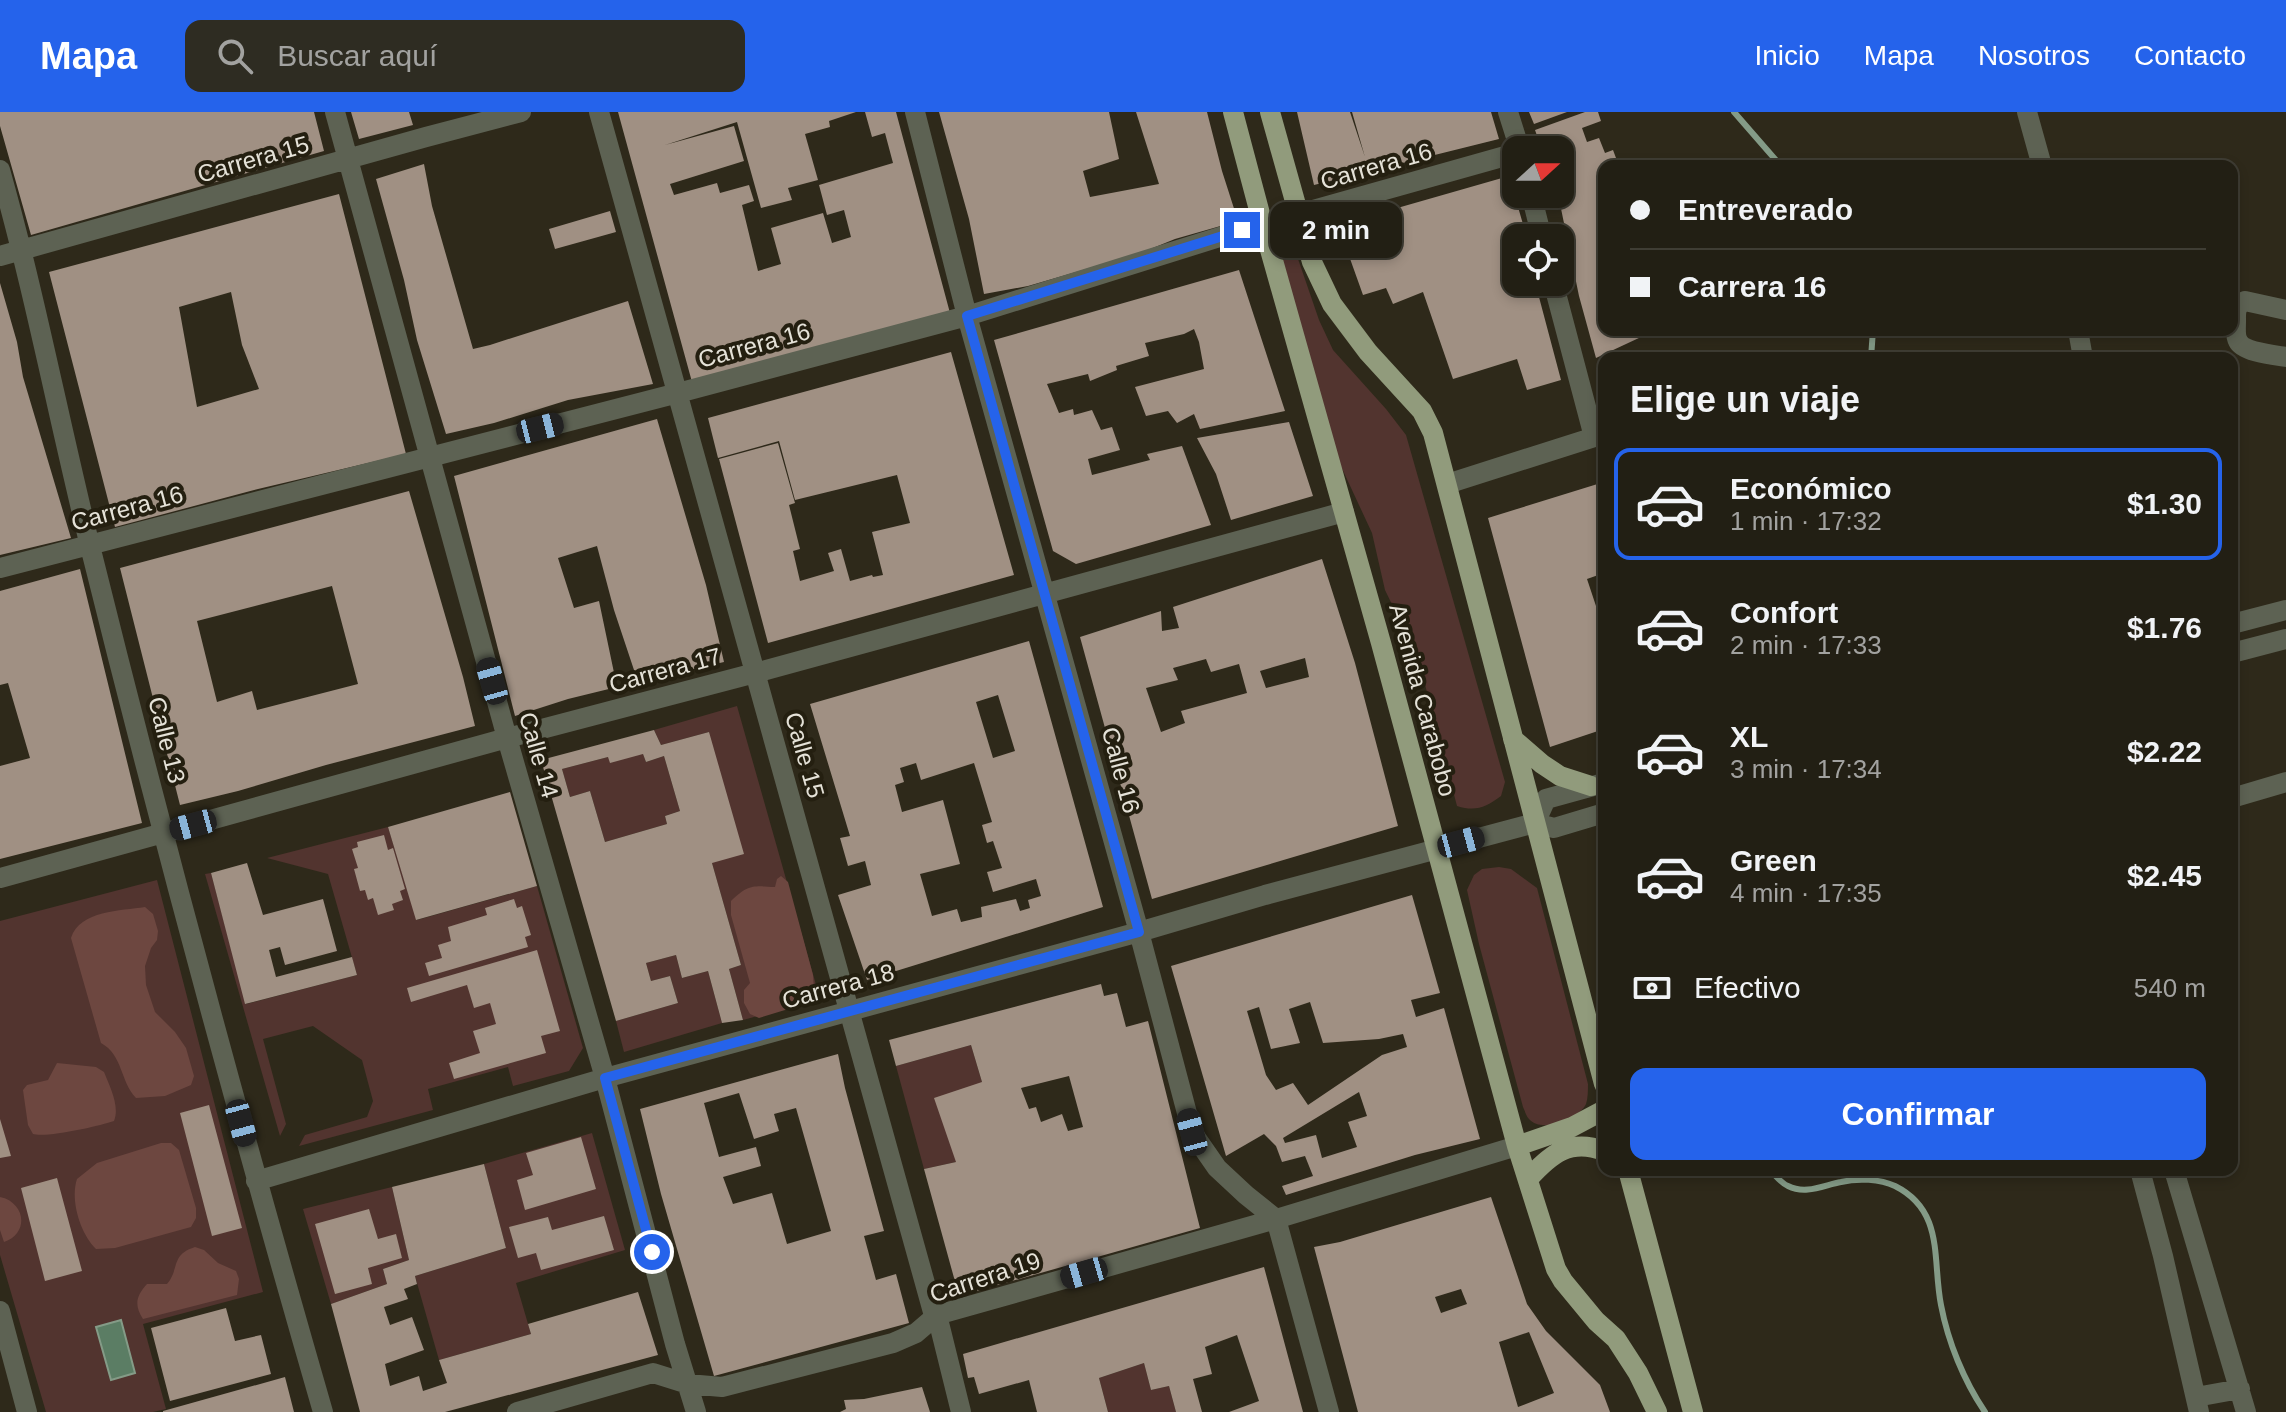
<!DOCTYPE html>
<html lang="es">
<head>
<meta charset="utf-8">
<style>
	:root { --surface:#221f14; --page:#2e2c22; --text:#f1f3f6; --muted:#a2a2a0; --line:#3f3d34; --accent:#2563eb }
	body { margin:0; font-family:Arial,sans-serif; background:var(--page); color:var(--text); height:100vh; display:flex; flex-direction:column; font-size:30px; white-space:nowrap }
	* { box-sizing:border-box; margin:0 }
	p { font-size:26px; color:var(--muted) }
	.icon { flex:none; width:44px; height:44px; fill:none; stroke:currentColor; stroke-width:2; stroke-linecap:round; stroke-linejoin:round }
	.map { position:relative; flex:1; overflow:hidden }
	.drawer { position:absolute; left:1598px; top:240px; width:640px; height:824px; display:flex; flex-direction:column; background:var(--surface); border-radius:16px; box-shadow:0 4px 12px #0003,0 0 0 2px var(--line) }
	.drawer>* { flex:none }
	.top-card { position:absolute; left:1598px; top:48px; width:640px; height:176px; border-radius:16px; box-shadow:0 4px 12px #0003,0 0 0 2px var(--line); display:grid; align-content:center; height:176px; padding:0 32px; background:var(--surface) }
	.needle { width:52px; rotate:69deg }
	.tools { position:absolute; left:1502px; top:24px; display:grid; gap:16px }
	.tools a { display:grid; place-items:center; width:72px; height:72px; border-radius:16px; background:var(--surface); box-shadow:0 4px 12px #0003,0 0 0 2px var(--line); font-size:40px }
	.end { position:absolute; width:36px; height:36px; margin:-18px; border:10px solid #2563eb; background:#fff; box-shadow:0 0 0 4px #fff }
	.from { border-radius:50% }
	.bubble { position:absolute; height:56px; border-radius:16px; background:var(--surface); box-shadow:0 4px 12px #0003,0 0 0 2px var(--line); font-size:26px; font-weight:800; line-height:56px; text-align:center }
	.car { position:absolute; width:24px; height:48px; margin:-24px -12px; border-radius:10px; box-shadow:0 0 6px 2px #0007; background:linear-gradient(#222 24%,#8ab4d8 0 40%,#222 0 76%,#8ab4d8 0 86%,#222 0) }
	.top-card b { display:flex; align-items:center; gap:28px; height:76px; font-size:30px }
	.top-card b+b { border-top:2px solid var(--line) }
	.top-card i { width:20px; height:20px; background:var(--text) }
	ul { padding:0; list-style:none }
	li { display:flex; align-items:center; gap:24px; height:112px; margin:0 16px 12px; padding:0 16px; border:4px solid transparent; border-radius:16px }
	li div { flex:1 }
	li b { display:block; font-size:30px }
	li em { font-style:normal; font-weight:800 }
	li.on { border-color:var(--accent) }
	li>.icon { width:72px; height:72px; stroke-width:1.5 }
	h2 { padding:0 32px; font-size:36px; line-height:96px }
	.pay { display:flex; align-items:center; gap:20px; height:88px; padding:0 32px; font-size:30px }
	.pay p { margin-inline-start:auto }
	.button { display:flex; gap:16px; margin-top:auto; padding:16px 32px }
	.button a { flex:1; height:92px; border-radius:16px; background:var(--accent); color:#fff; font-size:32px; font-weight:800; line-height:92px; text-align:center }
	header { display:flex; align-items:center; gap:48px; box-sizing:border-box; height:112px; padding:0 40px; background:var(--accent); color:#fff }
	header strong { font-size:38px }
	nav { display:flex; gap:44px; margin-inline-start:auto; font-size:28px }
	.search { width:560px; height:72px; background:var(--page); display:flex; align-items:center; gap:20px; box-sizing:border-box; padding:0 28px; border-radius:16px; color:var(--muted); font-size:30px }
	.map>svg:first-child { display:block }
	.green { fill:#52342f }
	.forest { fill:#6d4740 }
	.water { fill:#5b7d64; stroke:#849b87; stroke-width:2 }
	.lines { fill:none; stroke-linecap:round; stroke-linejoin:round }
	.stream { stroke:#849b87; stroke-width:6 }
	.building { fill:#a09083; fill-rule:evenodd }
	.minor { stroke:#5d6253; stroke-width:20 }
	.major { stroke:#919b7c; stroke-width:20 }
	.route { stroke:#2563eb; stroke-width:10 }
	.labels { text-anchor:middle; dominant-baseline:central; stroke-width:8; stroke-linejoin:round; paint-order:stroke }
	.street-label { font-size:24px; fill:#e5e2d8; stroke:#241f10 }
</style>
</head>
<body>
<header>
<strong>Mapa</strong>
<div class="search"><svg class="icon" aria-label="search" viewBox="0 0 24 24"><circle cx="10" cy="10" r="6"/><path d="M15 15l6 6"/></svg>Buscar aquí</div>
<nav><a>Inicio</a><a>Mapa</a><a>Nosotros</a><a>Contacto</a></nav>
</header>
<div class="map">
<svg width="2286" height="1300" viewBox="0 0 2286 1300">
	<rect width="100%" height="100%" fill="#2e291a"/>
	<path class="green" d="M1297,144L1319,208L1333,238L1386,297L1406,323L1505,670L1501,684C1486,695 1476,700 1457,694L1418,546L1385,478L1372,421L1339,350L1282,148Z
		M737,594L820,887L743,908L729,857L741,853L712,751L709,620L661,633L654,618Z
		M643,642L646,650L664,644L680,699L665,704L667,712L605,730L590,679L570,685L562,657L608,645Z
		M388,715L417,808L537,774L583,936L569,959L513,974L508,955L428,977L433,998L299,1034L305,1023L367,1005L373,989L362,948L313,914L263,927L286,1012L280,1024L205,762L211,761L246,892L357,863L328,762L267,746Z
		M1499,755L1511,757L1537,776L1588,972C1588,978 1588,986 1586,992C1579,1007 1542,1022 1529,1007C1526,1004 1525,999 1523,995L1479,832L1467,778L1474,763L1482,757Z
		M157,768L263,1180L143,1212L166,1297L153,1300H46L0,1143V809Z
		M676,843L682,866L708,859L722,911L624,940L616,909L678,891L670,864L651,869L646,851Z
		M971,933L982,970L956,1050L924,1057L896,954Z
		M592,1021L625,1138L516,1171L531,1222L439,1248L415,1164L506,1136L484,1052Z
		M392,1075L409,1148L383,1157L387,1172L331,1192L303,1097Z
		M1144,1251L1151,1278L1169,1274L1176,1300H1108L1099,1266Z"/>
	<path class="forest" d="M781,764L788,770L813,863L814,878L808,891L759,906L750,902L744,891V878L750,871L731,803V789C749,772 753,774 775,775L777,767Z
		M145,795L153,802L158,819L157,828L151,836L145,854L146,873L155,900L175,920L186,936L194,964L191,973L165,984L136,986C120,969 123,943 101,931L71,826C80,798 121,799 145,795Z
		M57,951L96,955L104,960C110,975 120,994 114,1009C100,1014 46,1026 33,1022L28,1013L23,978L27,973L48,968Z
		M161,1031H171L179,1038L196,1096V1106L191,1115L115,1136L96,1137C80,1121 70,1088 77,1067L97,1051Z
		M0,1085C25,1090 30,1121 4,1130L0,1118Z
		M195,1135L204,1138L218,1151L236,1159L239,1167L237,1183L143,1207C134,1193 136,1184 147,1172H167C180,1157 170,1143 195,1135Z"/>
	<path class="water" d="M121,1208L135,1261L111,1268L96,1215Z"/>
	<g class="lines">
		<path class="stream" d="M1734,0L1781,54
			M1871,246L1873,218
			M1770,1058C1775,1063 1781,1071 1788,1074C1806,1083 1824,1073 1841,1070C1858,1066 1880,1067 1895,1074C1945,1099 1932,1148 1941,1193C1948,1230 1964,1269 1985,1300"/>
	</g>
	<path class="building" d="M0,0H314L324,39L31,123L0,14Z
		M351,0H409L413,13L359,27Z
		M618,0H856L829,9L830,15L805,22L818,68L788,76L792,88L761,96L737,10L665,33L734,14L744,49L670,72L674,83L717,71L720,81L749,73L754,89L742,93L758,159L781,152L771,116L823,101L832,131L851,125L844,98L827,103L819,73L893,51L885,21L872,25L865,0H896L950,201L692,270Z
		M939,0H1109L1119,47L1083,59L1090,85L1159,72L1136,0H1207L1222,59L1238,109L1175,127L1138,142L1028,174L984,182L969,107Z
		M1297,0H1350L1365,45L1352,0H1491L1499,27L1314,73Z
		M1529,0H1567L1534,12Z
		M1585,0H1598L1601,9L1582,16L1587,30L1599,26L1605,41L1613,38L1619,54H1604V218H1656L1596,246L1579,184L1558,82H1560V38H1542L1535,18Z
		M424,52L432,94L473,237L490,233L628,189L653,272L568,288L494,311L446,322L417,228L404,168L376,67Z
		M1509,64L1527,126H1516V170H1535L1561,268L1527,278L1517,247L1453,267L1423,180L1393,192L1386,176L1363,183L1338,113Z
		M339,82L406,342L258,377L115,415L49,160ZM231,180L242,233L259,277L197,295L179,195Z
		M610,99L616,120L555,137L549,117Z
		M1239,158L1285,299L1200,317L1194,302L1177,311L1168,299L1146,304L1135,275L1204,257L1199,230L1194,217L1184,222L1145,231L1149,244L1116,254L1117,258L1090,269L1088,262L1047,272L1059,301L1073,297L1074,303L1092,298L1101,318L1112,315L1120,338L1088,347L1092,363L1150,348L1147,342L1182,334L1211,413L1076,452L1053,439L994,228Z
		M0,171L17,230L23,265L71,426L0,443Z
		M951,240L1014,463L768,531L719,347L778,331L795,391L789,393L800,437L793,439L800,469L834,459L828,441L841,437L850,469L872,463L873,465L883,463L872,420L910,411L897,363L795,388L779,329L718,346L708,306Z
		M657,307L706,473L724,550L638,570L614,498L597,434L558,446L574,496L599,489L617,575L568,587L515,604L454,364Z
		M1289,310L1313,384L1231,408L1216,362L1197,326Z
		M1604,370V461L1587,467L1596,494L1604,491V617L1550,635L1488,406Z
		M409,379L463,565L475,614L326,653L238,679L180,693L120,456ZM332,474L358,572L257,598L252,579L217,590L197,509Z
		M1322,447L1355,551L1398,714L1152,787L1080,525L1161,499L1162,519L1179,516L1173,495ZM1305,546L1309,565L1266,576L1260,559ZM1206,547L1211,560L1239,552L1247,581L1181,599L1185,611L1161,620L1146,576L1178,568L1173,556Z
		M80,457L142,711L0,747V654L30,646L8,571L0,573V479Z
		M1029,529L1103,795L867,868L838,783L871,773L865,749L848,754L840,726L850,724L810,592ZM998,583L1015,639L993,646L976,590ZM916,651L921,668L974,651L992,710L982,713L987,731L993,729L1002,756L987,760L993,780L1036,767L1041,784L1028,788L1030,796L1020,799L1016,787L981,795L982,805L961,810L957,797L932,804L920,762L960,752L943,688L902,700L895,673L904,670L900,656Z
		M654,618L661,633L709,620L744,742L712,751L741,853L729,857L743,908L722,911L708,859L682,866L676,843L646,851L651,869L670,864L678,891L616,909L541,648ZM643,642L646,650L664,644L680,699L665,704L667,712L605,730L590,679L570,685L562,657L608,645L610,651Z
		M510,680L537,774L416,808L388,715Z
		M384,723L388,738L393,736L405,777L400,779L403,788L392,792L394,798L378,803L373,786L368,788L365,778L360,779L354,757L358,756L352,737L358,735L357,730Z
		M247,751L263,803L323,787L337,839L285,853L280,835L269,838L276,865L352,845L357,863L245,892L211,761Z
		M1412,783L1440,881L1411,888L1416,905L1444,896L1480,1027L1415,1043L1286,1083L1282,1074L1313,1064L1305,1044L1282,1050L1276,1034L1264,1022L1226,1044L1171,854ZM1310,890L1323,931L1379,927L1403,922L1407,935L1382,943L1308,993L1293,971L1276,978L1266,963L1247,899L1259,895L1271,937L1300,931L1289,897ZM1359,980L1367,1004L1348,1010L1357,1035L1322,1046L1316,1023L1285,1031L1283,1026Z
		M514,787L517,796L522,794L531,823L525,825L528,835L429,864L425,851L442,846L438,833L451,829L448,815L487,803L485,796Z
		M537,838L560,919L541,924L546,941L454,967L449,951L480,941L473,919L496,912L490,891L474,896L467,873L411,890L407,876Z
		M1101,872L1104,884L1117,881L1126,915L1148,909L1200,1116L959,1184L924,1057L956,1050L934,986L982,970L971,933L896,954L889,928ZM1069,964L1083,1015L1068,1019L1062,1002L1041,1010L1036,995L1029,997L1021,976Z
		M838,942L845,976L884,1119L864,1124L876,1168L896,1162L909,1211L714,1264L661,1082L640,997ZM739,981L754,1027L779,1019L774,1002L796,996L831,1119L787,1132L772,1081L733,1092L723,1065L761,1054L756,1035L719,1045L704,991Z
		M209,993L242,1116L212,1124L180,1001Z
		M0,1007L11,1044L0,1046Z
		M581,1025L596,1077L525,1098L517,1068L533,1063L526,1041Z
		M484,1052L506,1136L415,1164L417,1172L404,1177L408,1187L384,1195L390,1213L412,1205L424,1238L385,1252L390,1274L419,1264L423,1279L447,1271L439,1248L531,1222L528,1212L638,1180L658,1243L445,1300H360L331,1192L387,1172L383,1157L409,1148L392,1075Z
		M57,1066L82,1159L45,1169L21,1076Z
		M1491,1085L1527,1192L1546,1219L1600,1273L1610,1300H1358L1314,1135L1340,1130ZM1461,1177L1467,1192L1441,1201L1435,1185ZM1529,1220L1554,1281L1518,1295L1499,1230Z
		M369,1097L378,1127L396,1122L402,1146L368,1156L372,1172L335,1182L315,1112Z
		M604,1104L614,1138L541,1158L536,1141L518,1146L509,1115L548,1105L552,1118Z
		M1264,1155L1303,1300H1229L1259,1289L1237,1223L1205,1235L1212,1262L1193,1267L1202,1300H1176L1169,1274L1151,1278L1144,1251L1099,1266L1108,1300H1037L1029,1268L979,1282L974,1265L968,1266L963,1242Z
		M226,1196L235,1229L261,1223L271,1262L170,1289L151,1216Z
		M285,1265L294,1300H163V1299Z
		M922,1275L930,1300H840L846,1297L844,1288L864,1287Z"/>
	<g class="lines">
		<path class="minor" d="M335,0L507,626L605,966L675,1232L696,1300
			M599,0L933,1200L937,1203L961,1300
			M915,0L967,204L1139,820L1192,1020L1217,1056L1246,1083L1276,1107L1329,1300
			M1508,0L1520,38
			M2027,0L2042,54
			M0,58C35,182 59,309 90,434C162,724 240,1013 323,1300
			M1531,82L1542,126
			M0,144L426,25L521,0
			M1553,170L1594,325
			M2286,198L2245,189C2235,194 2236,200 2236,210C2236,216 2235,224 2238,229C2243,240 2274,243 2286,245
			M2078,218L2083,246
			M1447,372L1604,322
			M0,456L678,281L967,204L1242,118L1516,41
			M2232,512L2286,498
			M2232,541L2286,527
			M2232,686L2286,670
			M1535,711L1546,687L1604,671
			M1535,711L1554,716L1604,701
			M0,766L507,626L755,561L1344,400
			M2140,1058L2163,1144L2199,1300
			M2174,1058L2246,1300
			M256,1069L605,966L1139,820L1265,783L1535,711
			M0,1199L27,1300
			M2196,1285L2240,1277
			M517,1300L653,1261L688,1272L722,1275L893,1231L916,1221L937,1203L1276,1107L1517,1034"/>
		<path class="major" d="M1233,0L1263,113L1381,531L1517,1034L1556,1157L1563,1169L1596,1209L1616,1227L1638,1261L1657,1300
			M1270,0L1312,150L1332,192L1368,240L1422,299L1433,321L1604,972
			M1513,627L1542,652L1560,664L1591,674
			M1517,1034L1572,1015L1604,998
			M1628,1058L1693,1300
			M1529,1066C1551,1042 1570,1026 1604,1039"/>
	</g>
	<g class="lines">
		<path class="route" d="M652,1140L605,966L1139,820L967,204L1242,118"/>
	</g>
	<g class="labels">
		<g class="street-label">
			<text transform="translate(253 47) rotate(-16)">Carrera 15</text>
			<text transform="translate(1376 54) rotate(-16)">Carrera 16</text>
			<text transform="translate(754 233) rotate(-15)">Carrera 16</text>
			<text transform="translate(127 396) rotate(-15)">Carrera 16</text>
			<text transform="translate(665 558) rotate(-15)">Carrera 17</text>
			<text transform="translate(1423 588) rotate(75)">Avenida Carabobo</text>
			<text transform="translate(167 628) rotate(76)">Calle 13</text>
			<text transform="translate(539 643) rotate(74)">Calle 14</text>
			<text transform="translate(805 643) rotate(74)">Calle 15</text>
			<text transform="translate(1121 658) rotate(75)">Calle 16</text>
			<text transform="translate(838 874) rotate(-15)">Carrera 18</text>
			<text transform="translate(985 1165) rotate(-18)">Carrera 19</text>
		</g>
	</g>
</svg>
<div class="tools">
<a><svg class="needle" viewBox="-14 -14 28 28"><path d="M0-13l5 13h-10z" fill="#e53935"/><path d="M0 13l5-13h-10z" fill="#a2a2a0"/></svg></a>
<a><svg class="icon" aria-label="locate" viewBox="0 0 24 24"><circle cx="12" cy="12" r="6"/><path d="M12 2v4M12 18v4M2 12h4M18 12h4"/></svg></a>
</div>
<i class="end from" style="left:652px;top:1140px"></i>
<i class="end" style="left:1242px;top:118px"></i>
<div class="bubble" style="left:1270px;top:90px;width:132px">2 min</div>
<i class="car" style="left:540px;top:316px;rotate:76deg"></i>
<i class="car" style="left:492px;top:569px;rotate:344deg"></i>
<i class="car" style="left:193px;top:713px;rotate:255deg"></i>
<i class="car" style="left:1461px;top:730px;rotate:75deg"></i>
<i class="car" style="left:241px;top:1011px;rotate:165deg"></i>
<i class="car" style="left:1192px;top:1020px;rotate:345deg"></i>
<i class="car" style="left:1084px;top:1161px;rotate:254deg"></i>
<div class="top-card">
<b><i class="from"></i>Entreverado</b>
<b><i></i>Carrera 16</b>
</div>
<section class="drawer">
<h2>Elige un viaje</h2>
<ul>
<li class="on"><svg class="icon" aria-label="car" viewBox="0 0 24 24"><path d="M5 17H2v-5l4-1 3-4h7l3 4 3 1v5h-3M9 17h6M6 11h13"/><circle cx="7" cy="17" r="2"/><circle cx="17" cy="17" r="2"/></svg><div><b>Económico</b><p>1 min · 17:32</p></div><em>$1.30</em></li>
<li><svg class="icon" aria-label="car" viewBox="0 0 24 24"><path d="M5 17H2v-5l4-1 3-4h7l3 4 3 1v5h-3M9 17h6M6 11h13"/><circle cx="7" cy="17" r="2"/><circle cx="17" cy="17" r="2"/></svg><div><b>Confort</b><p>2 min · 17:33</p></div><em>$1.76</em></li>
<li><svg class="icon" aria-label="car" viewBox="0 0 24 24"><path d="M5 17H2v-5l4-1 3-4h7l3 4 3 1v5h-3M9 17h6M6 11h13"/><circle cx="7" cy="17" r="2"/><circle cx="17" cy="17" r="2"/></svg><div><b>XL</b><p>3 min · 17:34</p></div><em>$2.22</em></li>
<li><svg class="icon" aria-label="car" viewBox="0 0 24 24"><path d="M5 17H2v-5l4-1 3-4h7l3 4 3 1v5h-3M9 17h6M6 11h13"/><circle cx="7" cy="17" r="2"/><circle cx="17" cy="17" r="2"/></svg><div><b>Green</b><p>4 min · 17:35</p></div><em>$2.45</em></li>
</ul>
<div class="pay"><svg class="icon" aria-label="cash" viewBox="0 0 24 24"><path d="M3 7h18v10H3z"/><circle cx="12" cy="12" r="2"/></svg>Efectivo<p>540 m</p></div>
<div class="button"><a>Confirmar</a></div>
</section>
</div>
</body>
</html>
